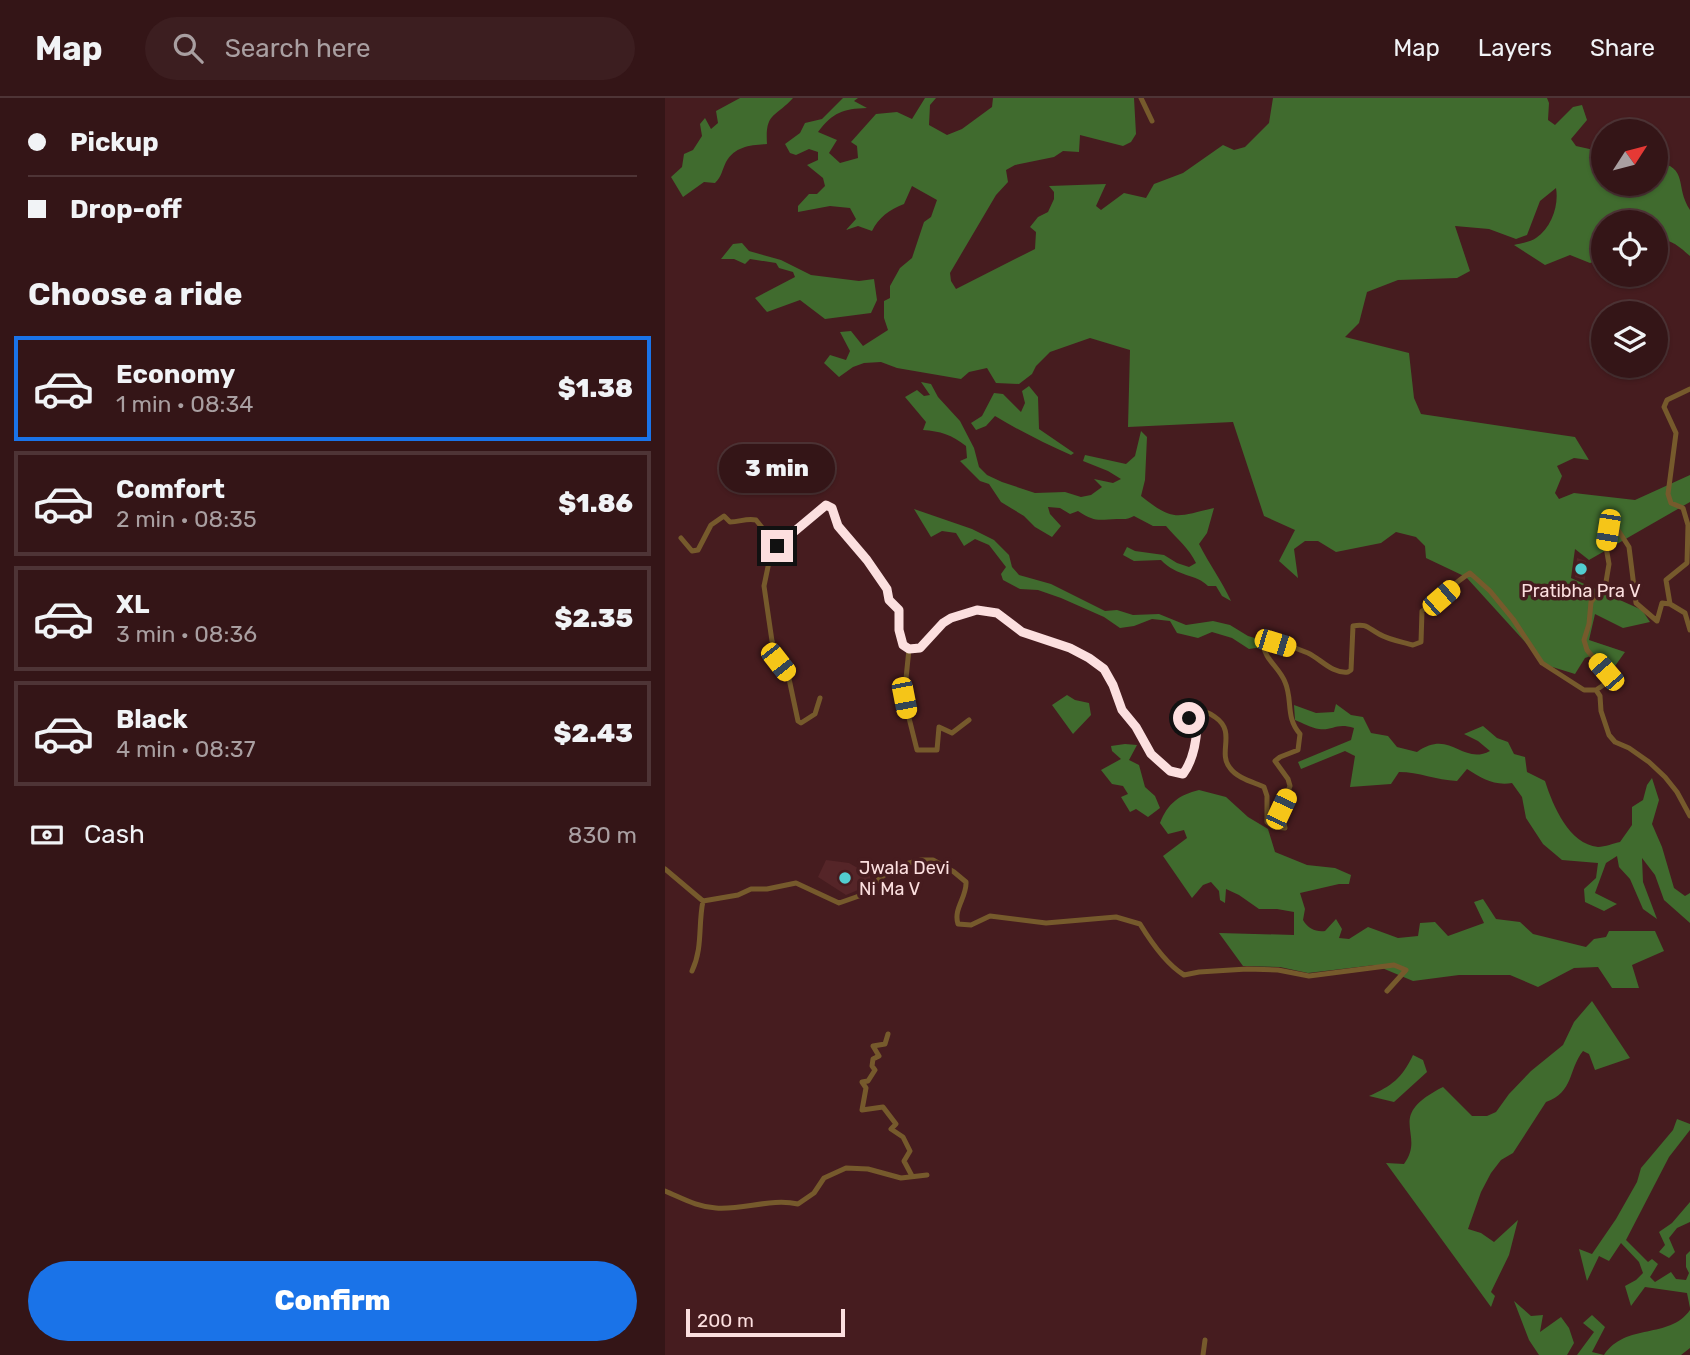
<!DOCTYPE html>
<html lang="en">
<head>
<meta charset="utf-8">
<style>
	:root { --surface:#341517; --page:#3c1e20; --text:#f1f3f6; --muted:#a99fa1; --line:#4e3436; --accent:#1a73e8 }
	body { margin:0; font-family:Rubik,sans-serif; background:var(--page); color:var(--text); height:100vh; display:flex; flex-direction:column; font-size:26px; white-space:nowrap }
	* { box-sizing:border-box; margin:0 }
	p { font-size:23px; color:var(--muted) }
	.icon { flex:none; width:38px; height:38px; fill:none; stroke:currentColor; stroke-width:2; stroke-linecap:round; stroke-linejoin:round }
	.map { position:relative; flex:1; overflow:hidden }
	.panel { display:flex; flex-direction:column; background:var(--surface); width:665px }
	.panel>* { flex:none }
	.banner { display:grid; align-content:center; height:154px; padding:0 28px; background:var(--surface) }
	.needle { width:46px; rotate:54deg }
	.buttons { position:absolute; left:926px; top:21px; display:grid; gap:14px }
	.buttons a { display:grid; place-items:center; width:77px; height:77px; border-radius:50%; background:var(--surface); box-shadow:0 2px 5px #0004,0 0 0 2px var(--line); font-size:35px }
	.scale { position:absolute; left:21px; bottom:18px; width:159px; box-sizing:border-box; padding-left:7px; border:4px solid #fcdfdf; border-top:0; font-size:19px; line-height:24px; white-space:nowrap; color:#fcdfdf; -webkit-text-stroke:5px #461c1f; paint-order:stroke }
	.end { position:absolute; width:32px; height:32px; margin:-16px; border:9px solid #fcdfdf; background:#111; box-shadow:0 0 0 4px #111 }
	.from { border-radius:50% }
	.bubble { position:absolute; height:49px; border-radius:24px; background:var(--surface); box-shadow:0 2px 5px #0004,0 0 0 2px var(--line); font-size:23px; font-weight:800; line-height:49px; text-align:center }
	.car { position:absolute; width:21px; height:42px; margin:-21px -10px; border-radius:9px; box-shadow:0 0 5px 2px #0007; background:linear-gradient(#f5c518 24%,#345 0 40%,#f5c518 0 76%,#345 0 86%,#f5c518 0) }
	.banner b { display:flex; align-items:center; gap:24px; height:66px; font-size:26px }
	.banner b+b { border-top:2px solid var(--line) }
	.banner i { width:18px; height:18px; background:var(--text) }
	ul { padding:0; list-style:none }
	li { display:flex; align-items:center; gap:21px; height:105px; margin:0 14px 10px; padding:0 14px; border:4px solid var(--line); border-radius:0px }
	li div { flex:1 }
	li b { display:block; font-size:26px }
	li em { font-style:normal; font-weight:800 }
	li.selected { border-color:var(--accent) }
	li>.icon { width:63px; height:63px; stroke-width:1.5 }
	h2 { padding:0 28px; font-size:32px; line-height:84px }
	.pay { display:flex; align-items:center; gap:18px; height:77px; padding:0 28px; font-size:26px }
	.pay p { margin-inline-start:auto }
	.button { display:flex; gap:14px; margin-top:auto; padding:14px 28px }
	.button a { flex:1; height:80px; border-radius:42px; background:var(--accent); color:#fff; font-size:28px; font-weight:800; line-height:80px; text-align:center }
	header { display:flex; align-items:center; gap:42px; box-sizing:border-box; height:98px; padding:0 35px; background:var(--surface); border-bottom:2px solid var(--line) }
	header strong { font-size:33px }
	nav { display:flex; gap:38px; margin-inline-start:auto; font-size:24px }
	.search { width:490px; height:63px; background:var(--page); display:flex; align-items:center; gap:18px; box-sizing:border-box; padding:0 24px; border-radius:38px; color:var(--muted); font-size:26px }
	main { display:flex; flex:1; min-height:0 }
	.map>svg:first-child { display:block }
	.built { fill:#552528 }
	.forest { fill:#406b2e }
	.lines { fill:none; stroke-linecap:round; stroke-linejoin:round }
	.minor { stroke:#765a2c; stroke-width:5 }
	.route { stroke:#fcdfdf; stroke-width:9 }
	.poi-dot { fill:#52cdd0; stroke:#461c1f; stroke-width:2.5 }
	.labels { text-anchor:middle; dominant-baseline:central; stroke-width:7; stroke-linejoin:round; paint-order:stroke }
	.poi-label { font-size:18px; fill:#fcdfdf; stroke:#461c1f }
</style>
</head>
<body>
<header>
<strong>Map</strong>
<div class="search"><svg class="icon" aria-label="search" viewBox="0 0 24 24"><circle cx="10" cy="10" r="6"/><path d="M15 15l6 6"/></svg>Search here</div>
<nav><a>Map</a><a>Layers</a><a>Share</a></nav>
</header>
<main>
<section class="panel">
<div class="banner">
<b><i class="from"></i>Pickup</b>
<b><i></i>Drop-off</b>
</div>
<h2>Choose a ride</h2>
<ul>
<li class="selected"><svg class="icon" aria-label="car" viewBox="0 0 24 24"><path d="M5 17H2v-5l4-1 3-4h7l3 4 3 1v5h-3M9 17h6M6 11h13"/><circle cx="7" cy="17" r="2"/><circle cx="17" cy="17" r="2"/></svg><div><b>Economy</b><p>1 min · 08:34</p></div><em>$1.38</em></li>
<li><svg class="icon" aria-label="car" viewBox="0 0 24 24"><path d="M5 17H2v-5l4-1 3-4h7l3 4 3 1v5h-3M9 17h6M6 11h13"/><circle cx="7" cy="17" r="2"/><circle cx="17" cy="17" r="2"/></svg><div><b>Comfort</b><p>2 min · 08:35</p></div><em>$1.86</em></li>
<li><svg class="icon" aria-label="car" viewBox="0 0 24 24"><path d="M5 17H2v-5l4-1 3-4h7l3 4 3 1v5h-3M9 17h6M6 11h13"/><circle cx="7" cy="17" r="2"/><circle cx="17" cy="17" r="2"/></svg><div><b>XL</b><p>3 min · 08:36</p></div><em>$2.35</em></li>
<li><svg class="icon" aria-label="car" viewBox="0 0 24 24"><path d="M5 17H2v-5l4-1 3-4h7l3 4 3 1v5h-3M9 17h6M6 11h13"/><circle cx="7" cy="17" r="2"/><circle cx="17" cy="17" r="2"/></svg><div><b>Black</b><p>4 min · 08:37</p></div><em>$2.43</em></li>
</ul>
<div class="pay"><svg class="icon" aria-label="cash" viewBox="0 0 24 24"><path d="M3 7h18v10H3z"/><circle cx="12" cy="12" r="2"/></svg>Cash<p>830 m</p></div>
<div class="button"><a>Confirm</a></div>
</section>
<div class="map">
<svg width="1025" height="1257" viewBox="0 0 1025 1257">
	<rect width="100%" height="100%" fill="#461c1f"/>
	<path class="built" d="M912,460L921,463L920,482L910,479Z
		M161,762L184,765L196,772H203L207,786L181,797L153,779Z"/>
	<path class="forest" d="M75,0H128C110,20 100,14 102,46C86,47 70,48 61,64C57,72 57,78 50,85L39,84L18,99L6,79L17,69L19,56L28,52L37,38L35,26L40,20L46,31L53,25L51,13Z
		M178,0H193L189,3L202,10C178,11 168,14 153,34L172,42L164,55L175,65L193,60L192,48L186,44L211,16L232,14L247,21L260,0H271L265,7L264,27L282,37L297,31L327,9L328,0H469L471,36L466,44L458,48L415,37L414,54L398,53L389,59L350,67L341,72L343,84L331,97L285,175L286,183L291,191L370,151L371,134L365,129L373,119L383,114L389,101V94L384,88L441,86L431,108L436,112L459,95L481,100L489,86L518,75L558,47L569,52L580,49L604,25L608,0H882L884,5L883,22L890,27L908,9L917,7L922,22L906,41L911,48L938,54V86H990L991,63C1025,71 1009,87 1025,112V158C1015,149 1005,140 991,141L990,124H938V161L925,165L905,157L880,167L849,147C856,145 866,144 871,140C887,129 894,107 891,90L875,103L862,137L851,141L824,131L790,128L805,173L792,180L733,182L702,194L694,225L680,239L744,255L749,300L756,316L910,339L924,362L909,360L892,368L897,378L890,395L894,401L909,395L970,402L1025,377V404L924,462L910,451L906,480L977,512L985,524L958,530L930,516L924,542L960,554L950,568L940,578L929,557L920,560L910,576L881,567L801,479L761,460L760,448L751,439L731,434L716,445L671,454L653,443H640L629,451L633,480L614,463L630,432L599,418L568,324L463,329L465,252L425,240L385,254L371,268L367,276L354,286L331,285L322,270L304,274L296,281L232,270L216,264L199,265L188,269L174,279L159,265L165,257L181,262L185,253L175,234L186,233L198,248L223,232L219,220V203L225,200V188L235,170L247,160L259,124L266,119L272,102L247,88L239,106C224,112 214,119 207,133L193,128L181,132L191,121L185,110L165,108L133,114V108L144,96H152L160,88L158,80L142,67L153,62V54L144,51L131,57L125,55L120,46L135,35L140,25L157,21Z
		M77,145L84,153L116,162L146,177L194,183L209,181L212,202L206,215L160,221L135,202L102,214L90,200L130,179L128,174L114,170L111,165L85,161L80,166L69,161H56L68,146Z
		M256,284L266,286L273,299L295,323L309,350L314,369L322,377L337,384L370,395L400,394L416,399L426,397L437,389L429,381L448,385L456,381L443,373L418,363L420,357L461,366L470,358L476,333L482,339L480,382L476,398C509,424 510,419 549,410L542,435L534,446C544,466 557,483 566,503L557,498L551,488H543C532,476 512,479 496,462L469,463L458,457L462,449L470,453L499,457L512,465L524,469L531,465C524,450 512,441 501,428H488L469,418C462,422 459,421 452,421C432,422 430,424 413,413L405,416L395,410L383,409L385,416L396,428L387,439L370,429L359,418L336,404L324,386L315,383L295,363L302,360L301,348C287,337 275,333 258,332L261,324L240,299L252,292L259,298L265,297Z
		M364,288L373,299L374,331L409,355L406,357C379,345 355,333 330,318L321,328L311,332L306,325L317,318L329,295L338,296L356,314L360,305L357,293Z
		M249,411L307,431L329,442L344,457L347,469L354,477L386,486L440,513L452,512L468,517L494,516L521,527L548,523L565,527L583,538L600,543L608,551L597,549L584,551L567,540L547,534L533,540L512,535L505,523L487,521L469,528L455,530L439,519L396,500L373,492L355,491L338,482L336,476L341,469L324,447L310,441L299,448L291,435L277,433L266,439Z
		M402,597L410,602L424,605L426,617L408,636L387,607Z
		M671,606L686,617L698,619L706,635L723,638L732,649L752,654C786,630 797,668 825,653L813,643L799,636L818,628L832,640L843,644L849,656L860,659L862,674L880,683C888,708 904,746 933,749C940,749 949,745 955,744L967,727V709L978,702L982,687L987,680L994,702L987,726L997,749L1009,790L1020,798L1025,795V825L999,802L990,777L977,760L978,784L992,821L978,811L965,781L954,769L952,758L941,765L930,795L952,806L939,813L920,804L919,791L931,780L933,765L897,762L878,746L861,720L857,699L847,685C829,688 816,680 802,671L792,683C771,682 754,674 734,674L726,686L685,689L690,658L680,653L636,671L633,664L686,642L689,630C671,624 668,633 654,631C646,630 638,625 630,622L629,607L651,615L669,614Z
		M460,646L472,647L464,662L474,667L480,689L490,698L495,710L483,719L471,711L465,714L456,699L463,696L458,688L447,686L436,672L456,661L447,653L446,648Z
		M534,692L561,699L583,719L603,731L610,754L642,767L670,770L686,777L684,786H674L635,795L640,811L638,822C643,831 651,834 660,833L671,821L677,831L674,840L684,841L703,829L733,840L753,838L755,825L770,824L783,838L819,825L809,804L818,801L831,821L855,824L868,836L921,849L929,841L941,839L944,833H990L999,853L967,867L974,890H947L933,869L909,870L873,889L845,877H794L748,883L710,867L643,875L615,869L578,868L554,835L629,837V814L612,811H594L574,797L561,791L560,805L555,802L554,793L546,784L538,787L527,800L498,758L522,740L519,732L503,736L495,725C503,705 514,697 534,692Z
		M927,903L965,960L930,972L924,956L918,953C903,972 909,994 881,1004L848,1055L836,1062L826,1075L816,1094L803,1131L816,1135L829,1144L853,1122L844,1157L826,1194L830,1198L826,1209L721,1065L739,1066C762,1035 718,1019 778,989L807,1018H822L831,1014L844,996L866,973L898,947L909,924Z
		M748,957L758,962L762,974L729,1004L704,998C727,988 737,980 748,957Z
		M1012,1021L1025,1026V1032L1004,1059L961,1142L983,1164L987,1161L993,1166L985,1179L990,1184L1006,1174L1011,1181L1021,1182L1024,1175L1021,1169V1157L1025,1153V1210L1022,1195L980,1189L966,1208L960,1188L971,1182L978,1175L974,1164L956,1145L944,1163L934,1158L922,1183L914,1151L927,1156L951,1121L972,1084L976,1070L1008,1032Z
		M1025,1104V1124L1012,1130L1004,1140L1010,1154L1004,1160L994,1154L1000,1147L994,1134L1007,1125Z
		M849,1203L866,1218L878,1217L875,1234L896,1219L904,1230L909,1245L902,1257H874L864,1242Z
		M1025,1212V1250L1016,1257H939C961,1224 1004,1242 1025,1212Z
		M927,1217L940,1229L927,1254L939,1257H912L929,1234L918,1225Z"/>
	<g class="lines">
		<path class="minor" d="M476,0L487,23
			M1025,291L1002,302L999,309L1011,335L1003,396L1006,405L1018,410L1023,427L1022,465L1001,482L1005,506L1020,515L1025,532
			M16,440L27,453L33,452L46,427L59,418L65,424C75,424 81,420 91,422L112,448L161,407L167,410L173,427L202,462L222,491L224,502L234,512V532L238,547L244,551L255,550L278,525L286,520L312,512L332,515L357,534L405,550L424,560L439,571L448,587L457,613L471,629L486,656L505,673L518,676C528,664 531,645 532,630L524,620L523,613C533,611 542,613 550,619C572,634 552,654 565,670C572,680 588,684 599,689L602,698V724L609,729L620,730L616,711L625,688L623,681L610,663L615,659L633,652L635,636C620,619 628,602 620,584C614,569 600,562 598,546C613,544 629,549 643,555C656,561 667,576 683,574L686,572L688,528C701,525 703,530 714,536C724,542 738,544 748,547L756,544L757,513C775,501 788,485 805,475L825,493L848,521L877,565L919,592H931
			M114,447L104,464L99,488L107,543L113,564L123,576L133,623L136,625L150,616L155,600
			M1005,506L997,505L992,523L971,505L964,449L953,432H943L941,449L944,466L941,484L926,504L924,526L919,542L922,552L941,574L940,586L931,592L935,598L936,613L944,637L950,644L964,650L984,664L1000,679L1012,694L1025,718
			M244,551L239,600L252,652H272L274,629L287,635L304,622
			M0,771L38,803L73,797L86,791H102L131,785L174,805L194,798L229,769L256,762H268L289,774L301,784C302,799 288,811 293,826L306,827L325,818L381,825L451,819L475,826C486,844 501,866 519,877L534,874L582,871L613,872L644,878L729,867L741,872L722,893
			M27,873C38,850 33,827 38,803
			M223,936L220,946L208,948L214,958L208,961L207,968L210,972L203,983L197,984L201,990L197,1012L218,1009L231,1026L226,1031L238,1039L245,1053L239,1063L247,1078
			M0,1093C17,1100 32,1109 51,1110C79,1112 106,1100 133,1106L149,1095L159,1080L181,1070L203,1071L236,1080L262,1077
			M538,1257L540,1242"/>
	</g>
	<g class="lines">
		<path class="route" d="M112,448L161,407L167,410L173,428L202,462L222,491L224,502L234,512V532L238,547L244,551L255,550L278,525L286,520L312,512L332,515L357,534L405,550L424,560L439,571L448,587L457,612L471,629L486,656L505,673L518,676C527,664 531,645 532,630L524,620"/>
	</g>
	<g class="poi-dot">
		<circle cx="916" cy="471" r="7"/>
		<circle cx="180" cy="780" r="7"/>
	</g>
	<g class="labels">
		<g class="poi-label">
			<text x="916" y="493">Pratibha Pra V</text>
			<text x="194" y="770" text-anchor="start">Jwala Devi<tspan x="194" dy="21">Ni Ma V</tspan></text>
		</g>
	</g>
</svg>
<div class="buttons">
<a><svg class="needle" viewBox="-14 -14 28 28"><path d="M0-13l5 13h-10z" fill="#e53935"/><path d="M0 13l5-13h-10z" fill="#a99fa1"/></svg></a>
<a><svg class="icon" aria-label="locate" viewBox="0 0 24 24"><circle cx="12" cy="12" r="6"/><path d="M12 2v4M12 18v4M2 12h4M18 12h4"/></svg></a>
<a><svg class="icon" aria-label="layers" viewBox="0 0 24 24"><path d="M12 4l9 5-9 5-9-5zM3 14l9 5 9-5"/></svg></a>
</div>
<div class="scale">200 m</div>
<i class="end from" style="left:524px;top:620px"></i>
<i class="end" style="left:112px;top:448px"></i>
<div class="bubble" style="left:54px;top:346px;width:116px">3 min</div>
<i class="car" style="left:943px;top:432px;rotate:189deg"></i>
<i class="car" style="left:776px;top:500px;rotate:49deg"></i>
<i class="car" style="left:610px;top:545px;rotate:107deg"></i>
<i class="car" style="left:113px;top:564px;rotate:142deg"></i>
<i class="car" style="left:941px;top:574px;rotate:319deg"></i>
<i class="car" style="left:239px;top:600px;rotate:169deg"></i>
<i class="car" style="left:616px;top:711px;rotate:25deg"></i>
</div>
</main>
</body>
</html>
